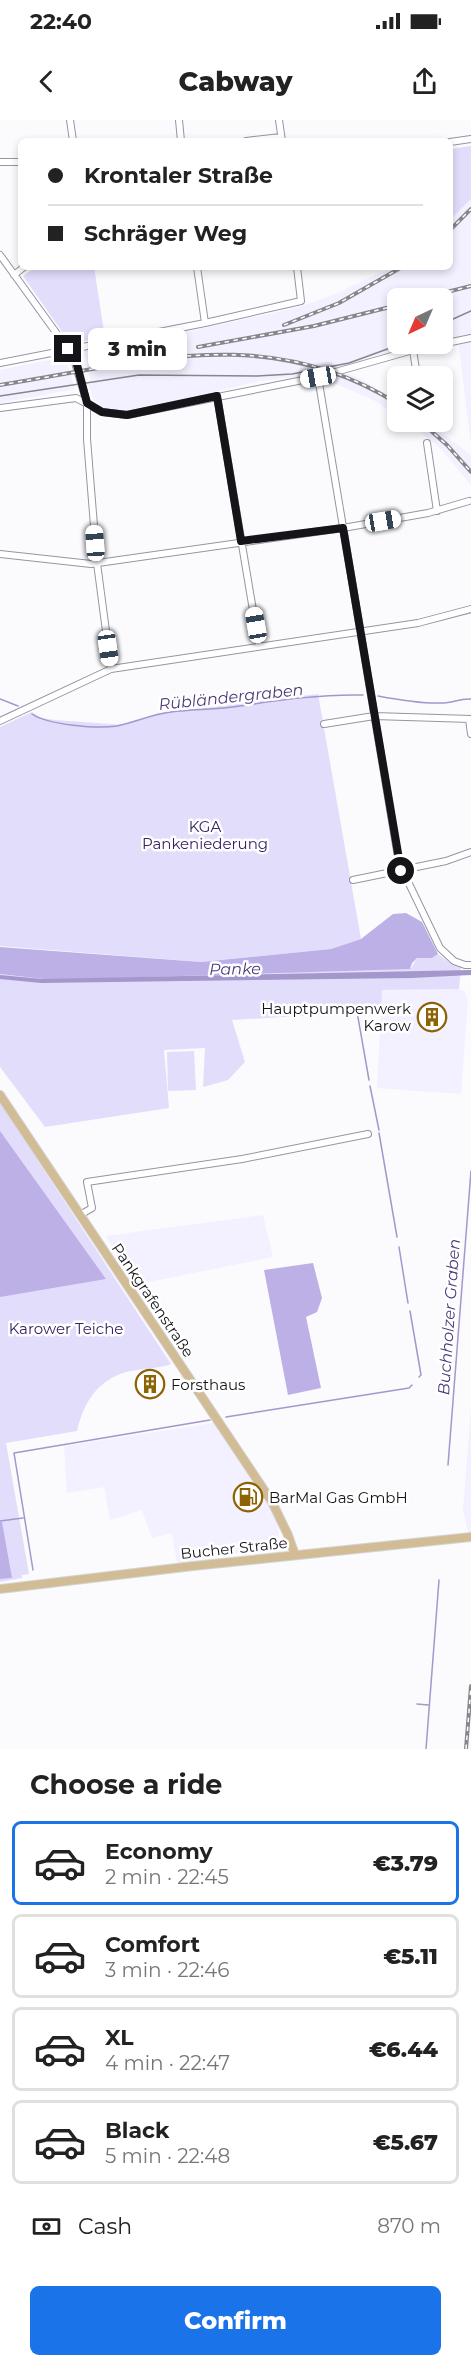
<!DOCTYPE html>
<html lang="en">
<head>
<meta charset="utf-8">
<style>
	:root { --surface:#fff; --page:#f6f6f6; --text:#222; --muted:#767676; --line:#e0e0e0; --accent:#1a73e8 }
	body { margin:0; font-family:Montserrat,sans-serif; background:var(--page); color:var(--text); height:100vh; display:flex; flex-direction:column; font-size:22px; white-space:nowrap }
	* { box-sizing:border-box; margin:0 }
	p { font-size:20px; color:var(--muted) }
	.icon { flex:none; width:33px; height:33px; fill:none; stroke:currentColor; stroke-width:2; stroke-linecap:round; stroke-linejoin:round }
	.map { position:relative; height:1629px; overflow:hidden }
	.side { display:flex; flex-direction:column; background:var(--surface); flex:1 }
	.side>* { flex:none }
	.top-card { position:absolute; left:18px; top:18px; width:435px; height:132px; border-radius:9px; box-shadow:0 3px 9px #0003; display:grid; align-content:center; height:132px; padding:0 30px; background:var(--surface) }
	.needle { width:39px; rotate:224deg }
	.fabs { position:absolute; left:387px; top:168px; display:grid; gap:12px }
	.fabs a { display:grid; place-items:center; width:66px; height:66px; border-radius:9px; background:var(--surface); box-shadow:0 3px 9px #0003; font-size:30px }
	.end { position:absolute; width:27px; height:27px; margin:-14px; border:8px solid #151419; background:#fff; box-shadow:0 0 0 3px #fff }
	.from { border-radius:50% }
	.bubble { position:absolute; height:42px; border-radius:9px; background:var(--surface); box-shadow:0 3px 9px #0003; font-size:20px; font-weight:800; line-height:42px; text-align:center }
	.car { position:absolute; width:18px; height:36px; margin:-18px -9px; border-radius:8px; box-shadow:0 0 4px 2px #0007; background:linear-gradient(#fff 24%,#345 0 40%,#fff 0 76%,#345 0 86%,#fff 0) }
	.top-card b { display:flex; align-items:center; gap:21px; height:57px; font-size:22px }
	.top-card b+b { border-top:2px solid var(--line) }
	.top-card i { width:15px; height:15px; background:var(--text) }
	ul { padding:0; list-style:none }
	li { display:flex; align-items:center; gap:18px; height:84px; margin:0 12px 9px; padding:0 18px; border:3px solid var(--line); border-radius:9px }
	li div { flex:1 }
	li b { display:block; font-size:22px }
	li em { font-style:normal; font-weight:800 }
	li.selected { border-color:var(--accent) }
	li>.icon { width:54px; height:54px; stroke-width:1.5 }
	h2 { padding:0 30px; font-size:27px; line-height:72px }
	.pay { display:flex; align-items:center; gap:15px; height:66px; padding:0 30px; font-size:22px }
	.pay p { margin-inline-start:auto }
	.primary-button { display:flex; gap:12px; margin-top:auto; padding:12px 30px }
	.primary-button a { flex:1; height:69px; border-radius:9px; background:var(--accent); color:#fff; font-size:24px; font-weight:800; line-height:69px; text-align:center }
	.status { display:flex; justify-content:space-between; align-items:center; height:42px; padding:0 30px; background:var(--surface); direction:ltr }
	.status svg { height:16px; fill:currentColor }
	header { display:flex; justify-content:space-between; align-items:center; height:78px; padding:0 30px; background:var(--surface); font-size:27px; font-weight:800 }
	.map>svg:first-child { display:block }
	.built { fill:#f3f0ff }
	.green { fill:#e3ddfc }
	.forest { fill:#bdb0e6 }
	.water { fill:#a397cb }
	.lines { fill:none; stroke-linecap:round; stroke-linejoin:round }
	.stream { stroke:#a397cb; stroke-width:1.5 }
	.minor-casing { stroke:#9794a4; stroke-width:8 }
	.major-casing { stroke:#d5d5d6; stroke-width:10 }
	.minor { stroke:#fff; stroke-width:6 }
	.major { stroke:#d2bc95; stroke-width:8 }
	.tram { stroke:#87868a; stroke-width:1.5 }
	.rail-casing { stroke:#87868a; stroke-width:4 }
	.rail { stroke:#fff; stroke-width:1.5; stroke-dasharray:4.5; stroke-linecap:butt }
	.route { stroke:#151419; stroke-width:8 }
	.labels { text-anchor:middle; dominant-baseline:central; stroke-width:5; stroke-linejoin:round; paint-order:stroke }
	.park-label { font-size:15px; fill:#382261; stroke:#fff }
	.poi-label { font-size:15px; fill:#151419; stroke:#fff; text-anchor:start }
	.street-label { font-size:15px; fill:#151419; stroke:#fff }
	.water-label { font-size:16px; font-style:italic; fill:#4d397a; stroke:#fff }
</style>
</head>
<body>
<div class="status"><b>22:40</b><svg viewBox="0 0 49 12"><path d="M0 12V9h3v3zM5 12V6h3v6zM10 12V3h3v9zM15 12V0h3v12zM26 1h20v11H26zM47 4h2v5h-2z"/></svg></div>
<header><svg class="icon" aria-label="back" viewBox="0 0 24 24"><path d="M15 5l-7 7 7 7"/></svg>Cabway<svg class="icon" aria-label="share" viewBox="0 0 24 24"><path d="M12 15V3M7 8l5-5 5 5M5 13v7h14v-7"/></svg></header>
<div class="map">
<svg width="471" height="1629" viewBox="0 0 471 1629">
	<rect width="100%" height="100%" fill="#fbfafd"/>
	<path class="built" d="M471,79V325L458,219L443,222L442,178H398V224H437L339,250L361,259L397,281V295L370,278L329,261L319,254L260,261L127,292L106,289L94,280L88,264L91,263L86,237H79L83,229L205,208L300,187L338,173L392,147H450V100Z
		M65,237L75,269L0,283V250Z
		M407,302H427L471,335V365L442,330Z
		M459,869L464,871L468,880L461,974L377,968L382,870Z
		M263,1095L273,1137L134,1165L106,1116Z
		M471,1289V1412H468L463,1390Z
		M213,1303L277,1399L279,1414L276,1427L177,1443L172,1413L152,1418L142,1390L110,1400L104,1367L67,1373L64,1326Z"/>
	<path class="green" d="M471,26V79L450,100V29Z
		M36,147H94L105,218L70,223L23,156Z
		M318,574L361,819L331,829L201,842L0,826V607L32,592L41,598L55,600L124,605L159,593Z
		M438,834L450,843L461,847L459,869L382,870L381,893L336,894L232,900L245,942L228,960L203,967L205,928L164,930L169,988L45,1007L0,947V854L43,859L411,848L417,838H432Z
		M194,931L196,970L168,971L167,932Z
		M0,983L171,1244C155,1250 136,1248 120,1254C95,1264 83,1285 77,1311L6,1323L29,1454L22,1455V1458L0,1462V1459L12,1458L0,1457Z"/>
	<path class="forest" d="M406,793L422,802L438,834L432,838H417L412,843L410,849L79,859H43L0,854V827L201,842L331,829L361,819L393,794Z
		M0,1011L106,1159L0,1177Z
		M313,1143L322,1178L317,1192L306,1197L321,1268L288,1275L264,1150Z
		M0,1402H2L12,1458L0,1459Z"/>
	<path class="water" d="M471,850V855L411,858L41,863L0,859V855L42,859Z"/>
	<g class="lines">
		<path class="stream" d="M378,576C399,580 421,584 442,583C452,583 461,578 471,579
			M0,579L18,586
			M32,594C48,605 97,609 117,606C135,602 153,594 171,592C194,589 217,590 240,586C280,580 322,574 363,575
			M356,886L369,960
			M370,966L379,1010
			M379,1013L397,1117
			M399,1127L408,1183
			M410,1191L421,1255L419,1257
			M226,1297L409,1268L412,1265
			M448,1345L471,1051
			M0,1401L23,1398
			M33,1450L14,1333L210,1300
			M417,1584L428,1585
			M426,1629L439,1460"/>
		<g class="minor-casing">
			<path id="minor" d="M70,0L73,21
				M179,0L181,21
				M279,0L282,21
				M246,21L281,17
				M450,22L471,19
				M0,42H21
				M0,135L73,236L87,283V319L97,443L111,549
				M197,147L205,203
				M14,155L24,147
				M413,230L417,256
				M0,243L205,203L301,181L297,147
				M318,257L399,743L440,828L454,841L465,845H471
				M217,276L259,526
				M0,288L76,278L102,292L127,295L318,257L413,230L471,218
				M427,323L437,391
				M0,434L91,444L343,408L428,393L469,381
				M469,599L471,614
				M0,601L111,549L418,503L471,489
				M324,604L374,596L471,599
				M353,760L446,741L471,732
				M80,1095L92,1088L87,1062L242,1039L368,1014"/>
		</g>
		<g class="major-casing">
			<path id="major" d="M0,975L272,1382L288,1415L295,1435
				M0,1469L193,1446L471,1417"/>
		</g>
		<use href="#minor" class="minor"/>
		<use href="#major" class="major"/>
		<path class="tram" d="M442,204L471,191
			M0,276L139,255L257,256L292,254L349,243L401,224"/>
		<g class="rail-casing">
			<path id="rail" d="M450,110L471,89
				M423,178L471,166
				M284,205L339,183L402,147
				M198,227L314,206L398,185
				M0,265C141,243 267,201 398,284
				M421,302L447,325L471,352
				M466,1629L471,1566"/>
		</g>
		<use href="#rail" class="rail"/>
	</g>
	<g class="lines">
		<path class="route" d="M68,229L76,241L87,283L102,292L127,295L217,276L241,421L343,408L401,751"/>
	</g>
	<defs>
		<g id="building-ring" transform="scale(1.5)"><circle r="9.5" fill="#fff" stroke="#8c6405" stroke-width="1.5"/><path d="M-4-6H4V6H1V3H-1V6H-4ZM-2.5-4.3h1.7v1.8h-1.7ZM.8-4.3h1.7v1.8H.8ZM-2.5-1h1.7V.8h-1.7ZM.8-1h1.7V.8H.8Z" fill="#8c6405"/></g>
		<g id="fuel-ring" transform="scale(1.5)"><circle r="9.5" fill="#fff" stroke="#8c6405" stroke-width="1.5"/><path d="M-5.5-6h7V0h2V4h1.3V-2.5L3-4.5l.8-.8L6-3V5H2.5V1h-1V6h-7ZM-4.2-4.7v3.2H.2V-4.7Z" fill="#8c6405"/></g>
	</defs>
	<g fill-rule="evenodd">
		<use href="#building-ring" x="432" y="897"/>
		<use href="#building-ring" x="150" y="1264"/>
		<use href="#fuel-ring" x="248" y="1377"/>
	</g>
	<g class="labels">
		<g class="park-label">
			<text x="205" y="706">KGA<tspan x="205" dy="17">Pankeniederung</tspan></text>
			<text x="66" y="1208">Karower Teiche</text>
		</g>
		<g class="poi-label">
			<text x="411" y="888" text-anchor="end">Hauptpumpenwerk<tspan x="411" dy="17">Karow</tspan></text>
			<text x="171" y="1264">Forsthaus</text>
			<text x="269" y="1377">BarMal Gas GmbH</text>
		</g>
		<g class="street-label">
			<text transform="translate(153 1180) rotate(56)">Pankgrafenstraße</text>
			<text transform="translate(234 1428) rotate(-6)">Bucher Straße</text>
		</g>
		<g class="water-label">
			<text transform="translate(231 577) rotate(-6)">Rübländergraben</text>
			<text transform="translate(235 849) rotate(-1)">Panke</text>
			<text transform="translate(449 1197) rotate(-86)">Buchholzer Graben</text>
		</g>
	</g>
</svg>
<div class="fabs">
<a><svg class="needle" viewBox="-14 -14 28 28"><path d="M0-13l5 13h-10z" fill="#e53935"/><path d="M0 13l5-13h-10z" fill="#767676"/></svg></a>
<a><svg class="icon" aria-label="layers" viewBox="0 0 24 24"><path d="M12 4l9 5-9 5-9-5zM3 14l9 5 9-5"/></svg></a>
</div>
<i class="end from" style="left:401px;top:751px"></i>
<i class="end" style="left:68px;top:229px"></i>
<div class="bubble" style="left:88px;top:208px;width:99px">3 min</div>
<i class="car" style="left:318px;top:257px;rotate:260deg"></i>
<i class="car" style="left:383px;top:401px;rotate:80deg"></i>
<i class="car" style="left:95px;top:423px;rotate:356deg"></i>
<i class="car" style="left:256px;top:505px;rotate:350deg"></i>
<i class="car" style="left:108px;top:528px;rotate:172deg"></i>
<div class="top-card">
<b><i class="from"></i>Krontaler Straße</b>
<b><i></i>Schräger Weg</b>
</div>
</div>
<section class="side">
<h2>Choose a ride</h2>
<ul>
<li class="selected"><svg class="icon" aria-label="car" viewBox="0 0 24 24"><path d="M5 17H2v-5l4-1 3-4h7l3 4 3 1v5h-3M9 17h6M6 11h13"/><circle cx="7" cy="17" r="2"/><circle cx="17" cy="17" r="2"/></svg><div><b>Economy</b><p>2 min · 22:45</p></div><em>€3.79</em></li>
<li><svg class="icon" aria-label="car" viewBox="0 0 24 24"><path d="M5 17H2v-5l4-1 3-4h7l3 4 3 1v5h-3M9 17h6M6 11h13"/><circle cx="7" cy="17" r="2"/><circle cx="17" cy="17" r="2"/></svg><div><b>Comfort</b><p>3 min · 22:46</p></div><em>€5.11</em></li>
<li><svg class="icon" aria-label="car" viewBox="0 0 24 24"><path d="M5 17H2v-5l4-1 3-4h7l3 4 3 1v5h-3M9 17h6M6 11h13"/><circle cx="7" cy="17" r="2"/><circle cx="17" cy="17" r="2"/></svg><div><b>XL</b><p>4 min · 22:47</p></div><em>€6.44</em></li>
<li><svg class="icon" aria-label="car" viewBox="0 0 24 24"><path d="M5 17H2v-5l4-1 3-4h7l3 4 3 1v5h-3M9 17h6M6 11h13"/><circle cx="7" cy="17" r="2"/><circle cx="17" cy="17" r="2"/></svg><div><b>Black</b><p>5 min · 22:48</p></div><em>€5.67</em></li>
</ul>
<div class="pay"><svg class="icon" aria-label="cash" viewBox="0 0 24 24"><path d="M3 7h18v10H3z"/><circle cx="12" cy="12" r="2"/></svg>Cash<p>870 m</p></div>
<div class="primary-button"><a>Confirm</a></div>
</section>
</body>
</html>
